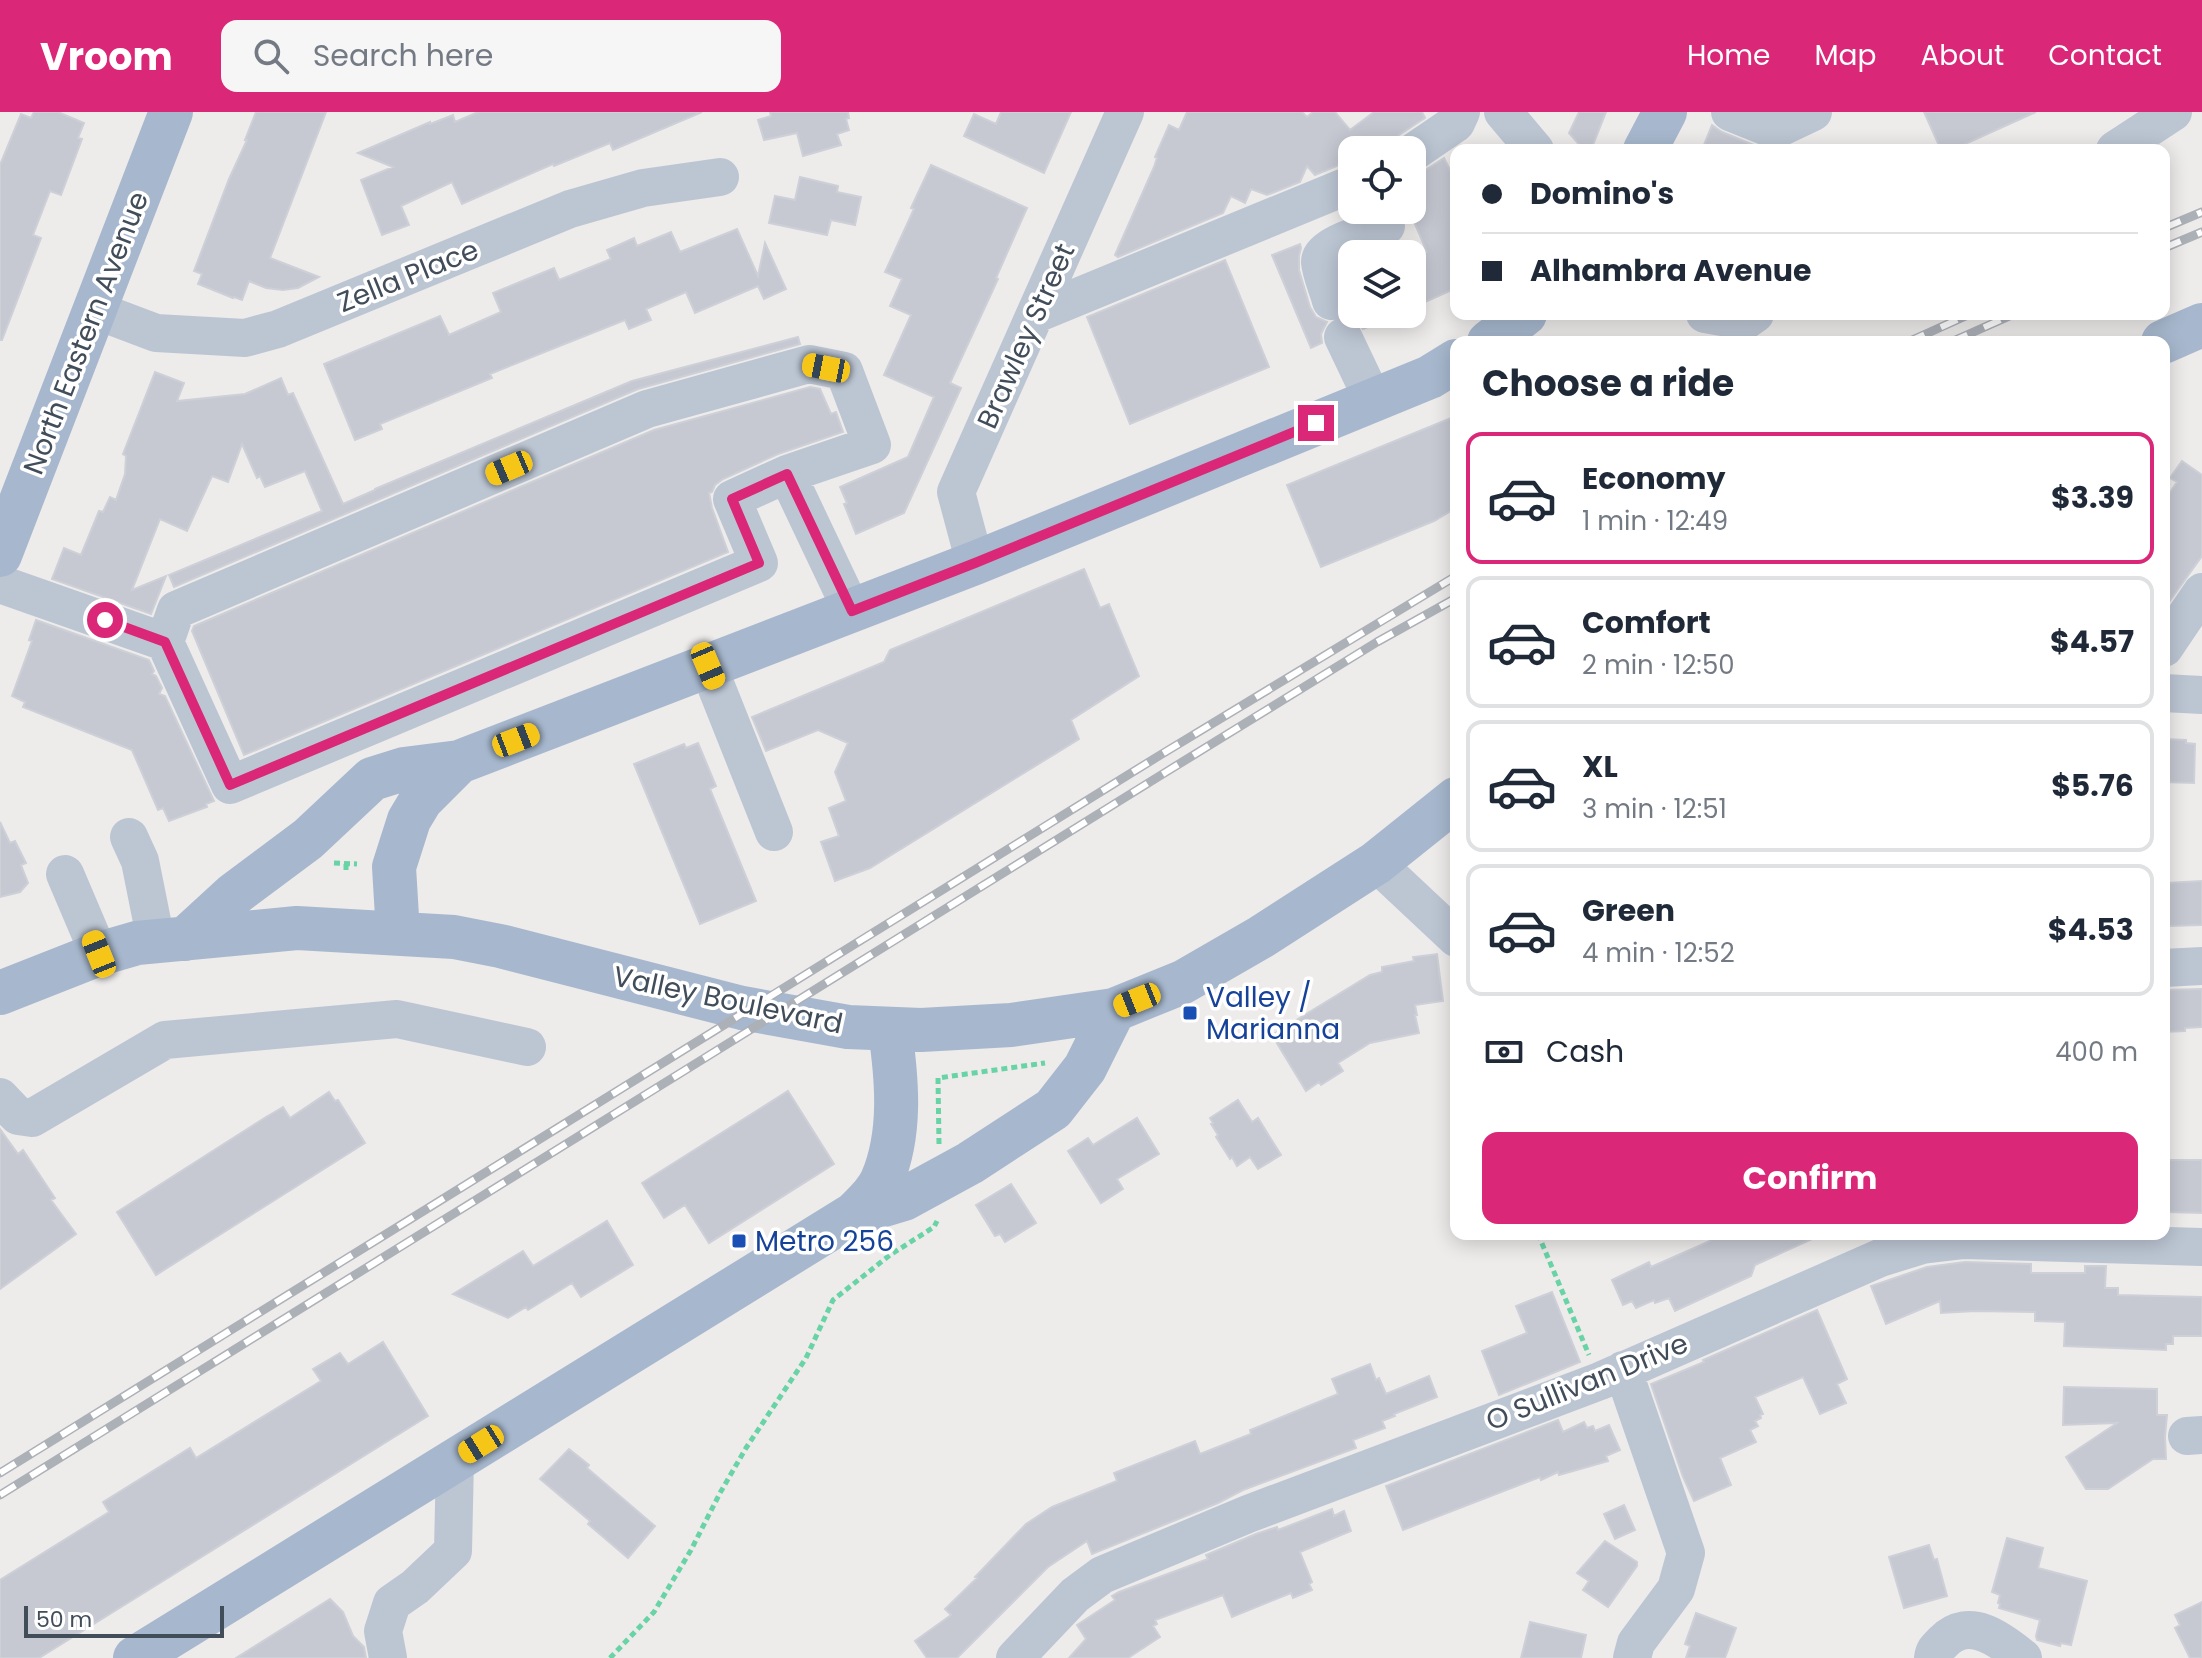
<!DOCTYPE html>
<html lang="en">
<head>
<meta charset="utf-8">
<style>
	:root { --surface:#fff; --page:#f6f6f7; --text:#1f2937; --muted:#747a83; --line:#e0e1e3; --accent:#db2777 }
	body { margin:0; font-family:Poppins,sans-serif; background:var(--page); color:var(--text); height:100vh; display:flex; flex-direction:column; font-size:30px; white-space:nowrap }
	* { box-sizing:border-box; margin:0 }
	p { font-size:26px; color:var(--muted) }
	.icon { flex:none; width:44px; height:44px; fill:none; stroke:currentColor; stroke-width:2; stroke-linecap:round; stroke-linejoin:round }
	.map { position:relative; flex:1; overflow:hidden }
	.side { position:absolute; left:1450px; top:224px; width:720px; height:904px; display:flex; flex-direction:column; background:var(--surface); border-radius:16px; box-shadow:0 4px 20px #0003 }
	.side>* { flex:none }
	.banner { position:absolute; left:1450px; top:32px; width:720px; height:176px; border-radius:16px; box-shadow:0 4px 20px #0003; display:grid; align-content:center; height:176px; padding:0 32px; background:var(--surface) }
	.tools { position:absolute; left:1338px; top:24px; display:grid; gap:16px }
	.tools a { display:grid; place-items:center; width:88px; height:88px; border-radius:16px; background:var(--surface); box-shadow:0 4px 20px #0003; font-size:40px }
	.scale { position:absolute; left:24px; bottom:20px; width:200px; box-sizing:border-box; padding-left:8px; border:4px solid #424d5a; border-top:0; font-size:22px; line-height:28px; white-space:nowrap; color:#424d5a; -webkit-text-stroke:6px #fff; paint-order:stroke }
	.end { position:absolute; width:36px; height:36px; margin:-18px; border:10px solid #db2777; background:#fff; box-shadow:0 0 0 4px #fff }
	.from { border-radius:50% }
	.car { position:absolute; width:24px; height:48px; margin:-24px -12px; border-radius:10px; box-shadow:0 0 6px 2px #0007; background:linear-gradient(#f5c518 24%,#345 0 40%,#f5c518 0 76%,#345 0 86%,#f5c518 0) }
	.banner b { display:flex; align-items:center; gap:28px; height:76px; font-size:30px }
	.banner b+b { border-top:2px solid var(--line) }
	.banner i { width:20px; height:20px; background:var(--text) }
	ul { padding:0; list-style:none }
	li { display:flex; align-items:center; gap:24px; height:132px; margin:0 16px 12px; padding:0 16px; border:4px solid var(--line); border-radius:16px }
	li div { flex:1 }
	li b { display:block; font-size:30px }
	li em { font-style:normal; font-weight:700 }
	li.active { border-color:var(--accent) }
	li>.icon { width:72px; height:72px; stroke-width:1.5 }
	h2 { padding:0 32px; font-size:36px; line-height:96px }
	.pay { display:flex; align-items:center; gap:20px; height:88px; padding:0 32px; font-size:30px }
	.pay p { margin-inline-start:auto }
	.primary-button { display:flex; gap:16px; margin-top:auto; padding:16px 32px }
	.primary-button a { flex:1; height:92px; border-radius:16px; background:var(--accent); color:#fff; font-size:32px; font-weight:700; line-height:92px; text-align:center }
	header { display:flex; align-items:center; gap:48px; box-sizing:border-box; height:112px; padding:0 40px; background:var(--accent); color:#fff }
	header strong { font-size:38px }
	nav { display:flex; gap:44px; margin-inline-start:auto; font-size:28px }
	.search { width:560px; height:72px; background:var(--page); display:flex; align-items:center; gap:20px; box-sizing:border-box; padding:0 28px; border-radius:16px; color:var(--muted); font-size:30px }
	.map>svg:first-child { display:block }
	.building { fill:#c6c9d2; stroke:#ced0d8; stroke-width:2 }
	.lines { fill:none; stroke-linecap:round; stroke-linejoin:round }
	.path { stroke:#68d3a5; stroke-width:5; stroke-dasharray:6 4; stroke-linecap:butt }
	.minor { stroke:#bcc6d3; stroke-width:38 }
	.major { stroke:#a7b8ce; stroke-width:44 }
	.rail-casing { stroke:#acb0b7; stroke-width:9 }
	.rail { stroke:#fff; stroke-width:6; stroke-dasharray:18; stroke-linecap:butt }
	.route { stroke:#db2777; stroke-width:10 }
	.transit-dot { fill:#1a4fb4; stroke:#fff; stroke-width:3 }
	.labels { text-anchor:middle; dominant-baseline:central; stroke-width:7; stroke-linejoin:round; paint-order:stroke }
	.street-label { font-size:28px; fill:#424d5a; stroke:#fff }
	.transit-label { font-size:28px; fill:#164399; stroke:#fff; text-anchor:start }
</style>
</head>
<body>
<header>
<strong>Vroom</strong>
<div class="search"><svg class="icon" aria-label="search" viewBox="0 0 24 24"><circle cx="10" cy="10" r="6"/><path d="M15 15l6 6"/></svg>Search here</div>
<nav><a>Home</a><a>Map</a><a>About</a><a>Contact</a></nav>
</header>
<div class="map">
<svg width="2202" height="1546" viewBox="0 0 2202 1546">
	<rect width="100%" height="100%" fill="#eeebeb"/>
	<path class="building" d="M34,0H58L84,11L78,26L82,27L61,83L50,79L33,123L41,126L2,228H0V53L21,2L31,6Z
		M256,0H326L270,146L319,165L298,176L283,178L266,176L249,169L242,188L234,185L233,186L198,172L202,162L194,159L229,67L247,28H245Z
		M478,0H702L613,38L610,31L554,54L553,52L462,92L452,70L401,94L409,113L382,123L361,68L393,55L358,41L430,10V12L453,3L455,10Z
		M770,0H848L849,6L846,7L849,18L837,22L841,33L803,44L797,21L764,28L758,8L771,4Z
		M1001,0H1071L1044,61L964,24L974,2L996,12Z
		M1187,0H1302L1307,5L1313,0H1335L1350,18L1374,0H1422L1425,6L1399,23L1393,31L1391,38H1352V41L1337,54L1315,63L1307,54L1300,70L1267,83L1251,77L1245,91L1231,84L1223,101L1118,145L1115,143L1154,55L1157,46L1155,45L1169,13L1179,18Z
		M1579,0H1606L1591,38H1584L1569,21Z
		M1924,0H2036L1952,38H1941Z
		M1712,13L1722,20L1766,38H1702Z
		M1444,46L1456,70V176L1412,196V146L1427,140L1412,105V63L1424,59Z
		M931,53L1027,96L996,166L998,167L950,271L961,276L904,401L856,422L844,392L847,391L840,375L908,345L934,285L884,263L911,203L890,194L902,167L885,160L914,97L911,96Z
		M800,65L838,74L837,80L861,85L855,113L831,108L827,123L769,111L775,84L795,88Z
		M737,117L758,164L765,131L786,177L764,187L758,174L695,201L686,180L646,197L651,208L629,217L625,208L557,235L490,262L492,266L380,312L382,317L355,328L324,252L440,204L449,223L501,200L493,181L554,156L559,168L611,147L607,138L634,126L637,134L671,120L680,140Z
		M1300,132L1301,136L1299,144V158L1310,195L1316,205L1327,210L1321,222L1322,231L1311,236L1272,143Z
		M1225,148L1269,255L1130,312L1087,205Z
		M1352,195V202H1398L1363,217L1356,207L1347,204Z
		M798,225L800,232L638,277L174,475L169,463L322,399L305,359L265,375L260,364L257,366L242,332L228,370L212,364L187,419L160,407L132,478L166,464L151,502L52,467L64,436L81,443L99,399L103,400L110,385L116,388L125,362L126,344L123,342L155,260L184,271L177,289L245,282L281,266L288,283L293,281L343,392L375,378V377L632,269Z
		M810,275L820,277L831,302L836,300L843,320L778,342L723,367L715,373L712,380L709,381L712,396L728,440L244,643L192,519L194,514L654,318Z
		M1456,304V396L1434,409L1321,455L1287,373Z
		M2182,349L2202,363V444L2164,497V389L2177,370L2170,366Z
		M1084,457L1100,496L1109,492L1139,564L1071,608L1079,627L870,756L835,769L821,730L839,724L829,696L846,689L835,660L848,631L818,618L766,639L752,605L884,550L890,538Z
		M36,508L149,548L154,559L152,562L156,564L162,576L159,582L165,584L214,689L206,692L207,695L169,709L163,696L158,698L132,638L23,595L25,590L12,584L32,529L29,528Z
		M2164,627L2186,628V631L2195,632L2194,671L2164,670Z
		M698,631L716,674L710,677L756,789L700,812L634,652L684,632L686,636Z
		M0,710L10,731L15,729L26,751L21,753L28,771L20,780L0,785Z
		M2202,769V813L2169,814L2167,771Z
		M1437,842L1443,889L1415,893L1417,903H1415L1419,921L1370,931L1338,951L1343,959L1321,973L1319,970L1306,979L1272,923L1370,863L1382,860V855L1414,849L1413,845Z
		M2202,877V915L2185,916V919L2164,920V878Z
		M788,979L834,1052L709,1131L685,1093L664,1106L642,1071Z
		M329,980L335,989L338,988L365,1031L156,1163L117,1100L266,1005L283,995L290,1006Z
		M1238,988L1252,1010L1258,1006L1281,1043L1258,1057L1250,1045L1237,1054L1232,1045L1230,1047L1216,1025L1218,1023L1211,1012L1213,1011L1210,1006Z
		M1137,1006L1159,1042L1117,1067L1123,1077L1101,1091L1068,1039L1088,1026L1093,1033Z
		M0,1017L18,1042L23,1038L55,1086L51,1088L76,1122L0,1177Z
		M2169,1048H2202V1101L2167,1100L2168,1094H2164V1051H2169Z
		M1011,1072L1036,1111L1005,1130L1000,1122L995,1124L976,1093Z
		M607,1109L633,1153L581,1185L572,1171L528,1198L526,1195L508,1206L453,1182L523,1139L533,1154Z
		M1706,1122H1823L1755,1153L1751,1164L1675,1199L1669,1186L1655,1191L1654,1188L1636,1196L1632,1189L1623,1193L1612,1168L1649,1150L1651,1155L1710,1129Z
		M1965,1150L2031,1152V1161H2085V1154H2106L2105,1176H2118V1183L2202,1185V1224H2173V1232H2166V1238L2064,1234L2065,1210L2035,1209V1200L1975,1199L1941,1201L1940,1189L1886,1212L1871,1174L1927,1155Z
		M1552,1180L1580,1250L1499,1283L1482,1239L1527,1221L1516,1194Z
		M1817,1198L1847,1267L1837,1272L1846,1291L1820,1302L1803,1265L1755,1285L1763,1302L1760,1303L1761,1306L1755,1309L1758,1314L1750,1318L1756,1330L1720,1346L1731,1373L1694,1389L1683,1365L1651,1272L1704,1250L1703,1248Z
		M383,1230L428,1304L39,1546H0V1468L109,1400L103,1390L190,1336L196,1346L321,1269L313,1257L340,1241L348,1252Z
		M1370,1252L1376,1268L1379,1266L1386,1282L1429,1264L1437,1285L1394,1302L1395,1304L1382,1309L1385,1316L1353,1328L1356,1336L1243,1378L1218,1391L1092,1442L1087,1429L1048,1455L957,1546H927L915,1529L951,1503L945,1497L977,1466L975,1465L1026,1412L1052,1395L1117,1369L1114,1361L1195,1329L1200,1342L1251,1322L1250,1318L1338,1282L1332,1267Z
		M2064,1275L2157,1277V1303H2167L2165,1325L2166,1347H2153L2108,1377H2086L2066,1345L2117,1311L2063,1313Z
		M1558,1308L1563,1320L1584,1310L1587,1316L1593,1314L1595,1319L1609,1313L1620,1338L1606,1344L1608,1349L1559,1363L1558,1360L1541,1368L1540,1365L1403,1418L1386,1374Z
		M569,1337L589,1353L587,1356L655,1414L628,1446L588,1412L590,1409L540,1367Z
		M1624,1393L1635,1418L1615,1427L1604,1402Z
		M1332,1397L1334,1404L1344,1399L1351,1419L1300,1440L1312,1470L1309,1472L1312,1478L1293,1486L1291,1481L1232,1505L1223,1483L1155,1508L1157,1512L1153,1514L1160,1525L1128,1546H1069L1086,1527L1077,1513L1115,1488L1112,1484L1119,1480L1208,1447L1206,1443L1256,1422L1277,1415L1278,1418Z
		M2007,1426L2043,1436L2038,1456L2087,1469L2071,1533L2061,1531L2060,1534L2037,1528L2036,1524L2040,1508L1999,1496L2000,1492L1998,1491L2000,1483L1992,1480Z
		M1605,1429L1637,1450V1454L1608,1495L1583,1478L1589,1469L1577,1461Z
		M1929,1433L1934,1448L1937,1447L1947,1484L1904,1496L1889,1445Z
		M330,1487L343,1500L353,1524L364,1535L366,1546H236Z
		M2202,1490V1546H2190L2175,1516L2180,1513L2175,1503Z
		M1696,1501L1736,1516L1725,1546H1686L1690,1534L1685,1532Z
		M1530,1510L1586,1523L1581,1546H1521Z"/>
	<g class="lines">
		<path class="path" d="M334,751L357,752
			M346,752V762
			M939,1032L938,966L1045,951
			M1538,1122L1589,1243
			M610,1546L654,1500L691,1438L720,1381L746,1336L806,1246L833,1188L890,1143L934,1115L937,1109"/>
		<path class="minor" d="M1503,0L1535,38
			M1730,0L1775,18L1813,0
			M2115,38L2173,0
			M1412,41L1456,11L1461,0
			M1331,189C1328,177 1321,162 1320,150C1320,131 1371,120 1386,114
			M95,198L156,221L245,226L278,217L570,97L643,76L720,65
			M1036,202L1352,72
			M1705,202L1745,209L1755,202
			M1343,225L1373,288
			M975,451L956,380L1125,0
			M0,472L165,530L230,673L759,451L732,387L787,362L852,499
			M165,530L176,498L647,297L809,252L844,259L872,333L787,362
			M2164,536L2202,480
			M708,554L774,720
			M2164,581L2202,583
			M129,725L140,749L156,829
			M1376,751L1456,826
			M65,762L99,842
			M2164,856L2202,854
			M0,985L18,1004L32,1006L165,928L397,907L527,935
			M1623,1258L1686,1441L1676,1477L1636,1531L1632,1546
			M2187,1324L2202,1323
			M388,1546L383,1519L392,1491L415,1475L453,1439L455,1348
			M1015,1546L1075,1483L1102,1463L1248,1402L1600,1269L1880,1146L1922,1133L1964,1128L2202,1135
			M1933,1546C1934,1538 1937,1536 1943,1530C1969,1503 2001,1528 2023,1546"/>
		<path class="major" d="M1645,38L1665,0
			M1489,230L1525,202
			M2163,230L2202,213
			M0,443L171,0
			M398,821L394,755L409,708L421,688L459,650
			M185,827L233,783L308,727L372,667L404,657L459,650L516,628L975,451L1430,265L1456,249
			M0,881L99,842L137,831L297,816L454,825L500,834L742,896L848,915L921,918L1011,913L1114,898L1183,870L1261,825L1376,751L1456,687
			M854,1102L904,1087L970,1051L1053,997L1085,956L1114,898
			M135,1546L854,1102C864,1092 876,1082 882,1068C902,1021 897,967 890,918"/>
		<g class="rail-casing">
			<path id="rail" d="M2164,116L2202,100
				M2164,136L2202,120
				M1908,230L1970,202
				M1951,230L2014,202
				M0,1361L1157,645L1456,464
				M0,1383L1166,660L1377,530L1456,486"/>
		</g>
		<use href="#rail" class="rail"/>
	</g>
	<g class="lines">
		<path class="route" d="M105,508L165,530L230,673L759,451L732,387L787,362L852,499L975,451L1316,311"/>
	</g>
	<g class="transit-dot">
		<rect x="1182" y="893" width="16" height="16" rx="4"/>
		<rect x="731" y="1121" width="16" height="16" rx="4"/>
	</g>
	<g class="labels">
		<g class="street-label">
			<text transform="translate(408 164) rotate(-22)">Zella Place</text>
			<text transform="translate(86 221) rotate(-69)">North Eastern Avenue</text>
			<text transform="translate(1026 224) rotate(-66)">Brawley Street</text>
			<text transform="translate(728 888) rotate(12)">Valley Boulevard</text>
			<text transform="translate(1587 1270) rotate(-22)">O Sullivan Drive</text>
		</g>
		<g class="transit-label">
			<text x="1206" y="885">Valley /<tspan x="1206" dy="32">Marianna</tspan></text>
			<text x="755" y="1129">Metro 256</text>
		</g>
	</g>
</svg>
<div class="tools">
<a><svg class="icon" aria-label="locate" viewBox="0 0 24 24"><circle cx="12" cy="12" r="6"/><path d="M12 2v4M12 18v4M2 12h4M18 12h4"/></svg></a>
<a><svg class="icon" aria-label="layers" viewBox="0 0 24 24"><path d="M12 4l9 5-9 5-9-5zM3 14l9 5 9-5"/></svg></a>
</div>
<div class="scale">50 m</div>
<i class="end from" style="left:105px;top:508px"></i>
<i class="end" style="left:1316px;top:311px"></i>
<i class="car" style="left:826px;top:256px;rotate:281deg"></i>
<i class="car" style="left:509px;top:356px;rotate:247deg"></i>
<i class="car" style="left:708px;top:554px;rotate:157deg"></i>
<i class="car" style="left:516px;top:628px;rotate:69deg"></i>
<i class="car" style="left:99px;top:842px;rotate:338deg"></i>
<i class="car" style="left:1137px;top:888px;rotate:248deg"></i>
<i class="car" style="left:481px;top:1332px;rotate:238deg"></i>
<div class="banner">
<b><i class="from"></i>Domino's</b>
<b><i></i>Alhambra Avenue</b>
</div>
<section class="side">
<h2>Choose a ride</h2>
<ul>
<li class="active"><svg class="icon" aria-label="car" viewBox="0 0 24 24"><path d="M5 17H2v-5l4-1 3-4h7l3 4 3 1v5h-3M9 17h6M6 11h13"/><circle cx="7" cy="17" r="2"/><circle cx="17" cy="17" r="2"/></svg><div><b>Economy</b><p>1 min · 12:49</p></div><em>$3.39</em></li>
<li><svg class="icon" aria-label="car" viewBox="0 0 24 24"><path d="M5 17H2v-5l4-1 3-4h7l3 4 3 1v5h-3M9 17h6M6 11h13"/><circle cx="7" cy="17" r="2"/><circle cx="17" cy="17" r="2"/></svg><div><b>Comfort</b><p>2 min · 12:50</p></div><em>$4.57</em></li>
<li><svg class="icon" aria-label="car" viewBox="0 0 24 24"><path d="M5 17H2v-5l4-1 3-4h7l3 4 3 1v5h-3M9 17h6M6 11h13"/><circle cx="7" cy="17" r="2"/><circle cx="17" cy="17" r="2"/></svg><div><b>XL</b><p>3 min · 12:51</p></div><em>$5.76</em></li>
<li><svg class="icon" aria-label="car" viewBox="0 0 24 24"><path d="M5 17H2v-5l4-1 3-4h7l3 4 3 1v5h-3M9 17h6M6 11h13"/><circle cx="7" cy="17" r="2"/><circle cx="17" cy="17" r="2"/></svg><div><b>Green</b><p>4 min · 12:52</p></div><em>$4.53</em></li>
</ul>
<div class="pay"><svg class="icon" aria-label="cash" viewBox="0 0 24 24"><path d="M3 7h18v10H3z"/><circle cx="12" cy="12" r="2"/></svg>Cash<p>400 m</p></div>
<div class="primary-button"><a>Confirm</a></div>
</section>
</div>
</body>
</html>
